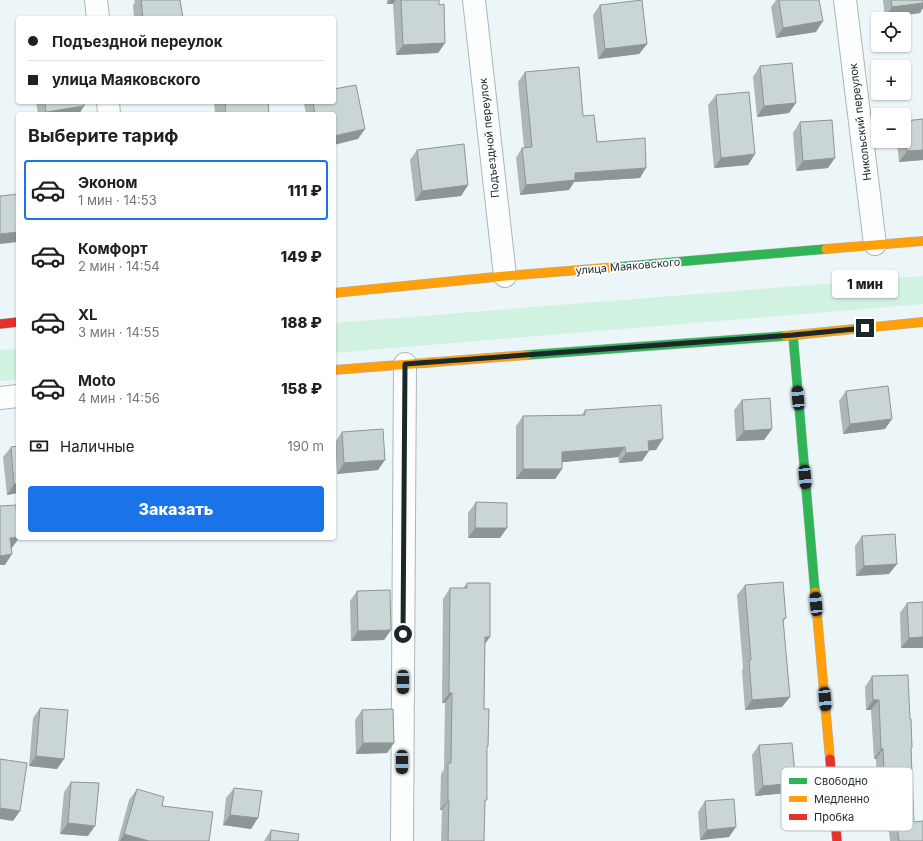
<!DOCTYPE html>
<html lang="ru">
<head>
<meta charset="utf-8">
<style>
	:root { --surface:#fff; --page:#f6f6f6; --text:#202124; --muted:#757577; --line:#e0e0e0; --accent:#1a73e8 }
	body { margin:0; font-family:Inter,sans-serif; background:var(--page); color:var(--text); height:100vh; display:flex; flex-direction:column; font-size:15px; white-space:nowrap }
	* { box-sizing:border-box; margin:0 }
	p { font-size:13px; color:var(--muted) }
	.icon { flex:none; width:22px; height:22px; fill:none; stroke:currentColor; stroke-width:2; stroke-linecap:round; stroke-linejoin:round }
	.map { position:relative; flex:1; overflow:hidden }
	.details { position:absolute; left:16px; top:112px; width:320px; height:428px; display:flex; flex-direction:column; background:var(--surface); border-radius:4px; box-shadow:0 1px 3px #0004 }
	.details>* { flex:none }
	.hud { position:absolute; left:16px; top:16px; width:320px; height:88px; border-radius:4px; box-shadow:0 1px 3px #0004; display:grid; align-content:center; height:88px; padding:0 12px; background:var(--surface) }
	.controls { position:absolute; left:871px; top:12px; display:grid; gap:8px }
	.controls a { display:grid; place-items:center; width:40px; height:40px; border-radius:4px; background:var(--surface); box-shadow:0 1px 3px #0004; font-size:20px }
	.end { position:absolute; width:18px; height:18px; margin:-9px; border:5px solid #1b282a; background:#fff; box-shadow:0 0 0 2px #fff }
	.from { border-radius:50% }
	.bubble { position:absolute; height:28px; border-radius:4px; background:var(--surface); box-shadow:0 1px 3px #0004; font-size:13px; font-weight:800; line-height:28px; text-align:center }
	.car { position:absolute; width:12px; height:24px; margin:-12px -6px; border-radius:5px; box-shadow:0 0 3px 1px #0007; background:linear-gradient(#222 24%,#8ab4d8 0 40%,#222 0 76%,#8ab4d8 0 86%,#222 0) }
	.hud b { display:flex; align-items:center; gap:14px; height:38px; font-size:15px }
	.hud b+b { border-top:1px solid var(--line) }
	.hud i { width:10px; height:10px; background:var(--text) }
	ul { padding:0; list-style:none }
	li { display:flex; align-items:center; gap:12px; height:60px; margin:0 8px 6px; padding:0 4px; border:2px solid transparent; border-radius:4px }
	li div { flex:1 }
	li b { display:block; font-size:15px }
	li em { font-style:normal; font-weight:800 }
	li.selected { border-color:var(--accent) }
	li>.icon { width:36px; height:36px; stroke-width:1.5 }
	h2 { padding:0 12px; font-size:18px; line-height:48px }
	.pay { display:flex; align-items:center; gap:10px; height:44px; padding:0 12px; font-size:15px }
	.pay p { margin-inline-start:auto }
	.button { display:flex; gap:8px; margin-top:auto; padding:8px 12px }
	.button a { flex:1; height:46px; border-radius:4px; background:var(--accent); color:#fff; font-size:16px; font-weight:800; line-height:46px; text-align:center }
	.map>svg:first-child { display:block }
	.green { fill:#d1f1e1 }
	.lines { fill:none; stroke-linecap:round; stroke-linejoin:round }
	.street-casing { stroke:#acb6b8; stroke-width:24 }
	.fast-casing { stroke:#acb6b8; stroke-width:10 }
	.slow-casing { stroke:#acb6b8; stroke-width:10 }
	.jam-casing { stroke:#acb6b8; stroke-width:10 }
	.street { stroke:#fcfefe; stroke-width:22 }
	.fast { stroke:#30b455; stroke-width:9 }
	.slow { stroke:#ff9f0a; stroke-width:9 }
	.jam { stroke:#e5322d; stroke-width:9 }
	.wall { fill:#aeb7b7 }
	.shaded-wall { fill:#8d9595 }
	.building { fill:#cad5d5; stroke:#8d9595 }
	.route { stroke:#1b282a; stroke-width:5 }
	.labels { text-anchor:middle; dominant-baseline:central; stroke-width:3.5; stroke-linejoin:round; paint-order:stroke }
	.street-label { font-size:11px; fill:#1b282a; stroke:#fff }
	.key { fill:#fff; stroke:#bbbebf; stroke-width:1 }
	.key-label { font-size:11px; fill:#1b282a }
</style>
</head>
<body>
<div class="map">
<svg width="923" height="841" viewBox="0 0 923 841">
	<rect width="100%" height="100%" fill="#ecf6f8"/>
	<path class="green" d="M923,276V304L334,353V323Z
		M18,349V380L0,381V350Z"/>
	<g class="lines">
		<g class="street-casing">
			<path id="street" d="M96,0L98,18
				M474,0L505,276
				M845,0L875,244
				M108,102L109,114
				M0,398L18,396
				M402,841L405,364"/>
		</g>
		<g class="fast-casing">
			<path id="fast" d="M617,267L826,249
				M793,335L815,592
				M527,355L785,336"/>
		</g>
		<g class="slow-casing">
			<path id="slow" d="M826,249L923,241
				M334,293L505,276L617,267
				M785,336L923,322
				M334,370L527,355
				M815,592L830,759"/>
		</g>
		<g class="jam-casing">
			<path id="jam" d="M0,324L18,322
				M830,759L837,841"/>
		</g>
		<use href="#street" class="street"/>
		<use href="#fast" class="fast"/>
		<use href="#slow" class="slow"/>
		<use href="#jam" class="jam"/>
	</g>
	<path class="wall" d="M134,0H180L183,18H134L133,5L135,2Z
		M387,0H439V5L445,43L438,53L396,55L393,4H387Z
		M776,0H819L816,32L776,38L771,7Z
		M883,0H923L920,13L885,18Z
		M600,5L647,44L639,54L598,59L593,15Z
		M760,66L789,113L757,117L753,77Z
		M525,72L583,116L597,142L640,178L574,182L569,190L520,195L516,158L522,148H524L518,82Z
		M716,95L755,154L748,165L714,168L708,105Z
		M36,102H84V106L79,114H38Z
		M214,102H268L269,114H215Z
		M306,102H334L358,139L334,114H306L304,104Z
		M923,119V160L899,162L897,141H904V121Z
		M800,122L828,168L796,171L793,133Z
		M417,150L468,185L461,196L415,201L410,160Z
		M846,391L885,429L843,434L839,401Z
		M742,400L772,429L764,440L736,441L734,410Z
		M585,410L656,450H649L642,461L619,463L618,457L562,462V469L555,479H516V426L523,416L582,415Z
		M342,432L378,470L337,474L335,442Z
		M11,447L18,493L7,495L3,457Z
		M476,502L500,538H468V513Z
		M862,536L889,574L856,576L855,546Z
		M467,583L490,637L485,644L484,709L488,746L487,748L485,804L484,841H441L442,810H440L441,774L444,769L445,703H442L443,599L450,588H463Z
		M745,585L786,618L783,622L782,707L745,710L742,671L743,668L737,595Z
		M357,591L391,630L384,640L351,641L350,601Z
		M923,602V648H901L900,613L907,603Z
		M872,676L910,719L912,748L911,749L914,822L923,841H890L886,805H878L876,759H874L871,710H866L865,687Z
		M40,708L64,759L57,769L29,766L33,718Z
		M362,710L394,743L387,753L356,754L355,720Z
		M759,745L796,783L788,793L755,796L752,755Z
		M71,782L88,836L60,834L64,792Z
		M234,788L251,829L223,825L226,798Z
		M137,789L162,806L209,841H118L129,800Z
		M705,801L729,837L700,840L698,812Z
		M271,830L298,841H264Z"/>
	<path class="shaded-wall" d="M390,0H396L393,4H387Z
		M923,3V8L920,13L885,18L892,7Z
		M823,21L816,32L776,38L783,28Z
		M445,43L438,53L396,55L403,45Z
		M647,44L639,54L598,59L605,49Z
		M796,103L789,113L757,117L764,106Z
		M84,106L79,114H45L46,112Z
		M365,129L358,139L334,145V136Z
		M923,150V160L899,162L907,151Z
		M755,154L748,165L714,168L721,158Z
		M835,158L828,168L796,171L803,161Z
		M646,168L640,178L574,182L569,190L520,195L526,185L575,173Z
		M468,185L461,196L415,201L422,191Z
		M18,232V242L0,244V234Z
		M892,419L885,429L843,434L850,424Z
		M772,429L764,440L736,441L744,431Z
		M663,439L656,450L641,451L648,441Z
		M625,447L618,457L554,463L562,452Z
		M649,451L642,461L619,463L626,453Z
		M385,460L378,470L337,474L344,463Z
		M523,469H562L555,479H516Z
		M14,484H18V493L7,495Z
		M475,528H507L500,538H468Z
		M18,537L19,538L12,548L3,549L10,538Z
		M12,554L5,565H0V556Z
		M897,564L889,574L856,576L864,566Z
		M391,630L384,640L351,641L358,631Z
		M485,637H490L482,647Z
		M923,637V648H901L909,638Z
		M449,693H452L445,703H442Z
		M790,697L782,707L745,710L752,700Z
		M873,700H879L871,710H866Z
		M363,743H394L387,753L356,754Z
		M881,749H883L876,759H874Z
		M36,756L64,759L57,769L29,766Z
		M796,783L788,793L755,796L763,786Z
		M885,795H893L886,805H878Z
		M448,800H449L442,810H440Z
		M0,808L20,811L13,821L0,819Z
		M230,815L258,818L251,829L223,825Z
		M68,823L95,826L88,836L60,834Z
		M736,827L729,837L700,840L707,830Z
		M124,834L149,841H120Z"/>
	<path class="building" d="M141,0H180L183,18H143Z
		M401,0H439V5L444,4L445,43L403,45Z
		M642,0L647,44L605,49L600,5Z
		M779,0H819L823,21L783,28Z
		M891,0H923V3L892,7Z
		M792,63L796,103L764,106L760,66Z
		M579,67L583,116L594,115L597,142L645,138L646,168L575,173V180L526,185L522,148L532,147L525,72Z
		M356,85L365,129L334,136V114H315L313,102H334V89Z
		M749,92L755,154L721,158L716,95Z
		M45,102H84V106L46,112Z
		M225,102H268L269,114H226Z
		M923,119V150L907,151L904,121Z
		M832,120L835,158L803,161L800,122Z
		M464,144L468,185L422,191L417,150Z
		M18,194V232L0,234V196Z
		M888,386L892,419L850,424L846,391Z
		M770,398L772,429L744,431L742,400Z
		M661,405L663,439L648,441L649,451L626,453L625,447L562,452V469H523V416L585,415V410Z
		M383,429L385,460L344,463L342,432Z
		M18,446V484H14L11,447Z
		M476,502L507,503V528H475Z
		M16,505L18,526V537L10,538L12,554L0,556V506Z
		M895,534L897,564L864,566L862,536Z
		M783,582L786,618L783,619L790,697L752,700L749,660H751L745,585Z
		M467,583H490V637H485L484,709H489L488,746H487V800H485L484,841H448L449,800H448V763H451L452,693H449L450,588H467Z
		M390,590L391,630L358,631L357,591Z
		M923,602V637L909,638L907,603Z
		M908,675L910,719H911L912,748H911L914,822L923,821V841H899L893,795H885L883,749H881L879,700H873L872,676Z
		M40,708L68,710L64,759L36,756Z
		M393,709L394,743H363L362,710Z
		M792,743L796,783L763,786L759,745Z
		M0,759L27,763L20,811L0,808Z
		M71,782L99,783L95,826L68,823Z
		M234,788L262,791L258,818L230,815Z
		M137,789L164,797L162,806L213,812L209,841H149L124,834Z
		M734,799L736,827L707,830L705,801Z
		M271,830L299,834L298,841H270Z"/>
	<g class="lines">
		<path class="route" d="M403,634L405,364L793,335L865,328"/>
	</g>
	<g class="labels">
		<g class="street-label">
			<text transform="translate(860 122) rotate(-97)">Никольский переулок</text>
			<text transform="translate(489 138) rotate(-96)">Подъездной переулок</text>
			<text transform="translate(628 266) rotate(-5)">улица Маяковского</text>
		</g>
	</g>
	<rect x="781" y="767" width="132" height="64" rx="6" class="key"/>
	<rect x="789" y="778" width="18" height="6" fill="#30b455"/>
	<rect x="789" y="796" width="18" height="6" fill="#ff9f0a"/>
	<rect x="789" y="814" width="18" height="6" fill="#e5322d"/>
	<g class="key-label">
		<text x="814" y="785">Свободно</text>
		<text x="814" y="803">Медленно</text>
		<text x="814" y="821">Пробка</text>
	</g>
</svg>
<div class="controls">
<a><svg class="icon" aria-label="locate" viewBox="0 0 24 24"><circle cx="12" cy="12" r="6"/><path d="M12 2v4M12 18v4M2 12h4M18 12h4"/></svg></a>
<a>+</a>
<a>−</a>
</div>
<i class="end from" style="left:403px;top:634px"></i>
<i class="end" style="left:865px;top:328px"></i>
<div class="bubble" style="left:832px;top:270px;width:66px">1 мин</div>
<i class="car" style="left:798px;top:398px;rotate:355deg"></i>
<i class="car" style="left:805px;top:477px;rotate:175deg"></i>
<i class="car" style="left:816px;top:604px;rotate:355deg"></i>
<i class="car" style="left:403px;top:682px;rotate:180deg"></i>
<i class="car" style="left:825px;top:699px;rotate:175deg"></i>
<i class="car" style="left:402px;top:762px;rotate:180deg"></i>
<div class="hud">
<b><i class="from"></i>Подъездной переулок</b>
<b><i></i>улица Маяковского</b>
</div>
<section class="details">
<h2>Выберите тариф</h2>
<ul>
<li class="selected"><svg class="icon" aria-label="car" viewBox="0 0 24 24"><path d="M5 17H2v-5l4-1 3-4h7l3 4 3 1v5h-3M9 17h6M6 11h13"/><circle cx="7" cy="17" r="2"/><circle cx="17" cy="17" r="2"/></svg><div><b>Эконом</b><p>1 мин · 14:53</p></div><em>111 ₽</em></li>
<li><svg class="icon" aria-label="car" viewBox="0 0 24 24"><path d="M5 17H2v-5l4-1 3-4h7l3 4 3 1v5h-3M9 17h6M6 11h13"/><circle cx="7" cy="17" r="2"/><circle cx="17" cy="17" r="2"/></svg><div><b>Комфорт</b><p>2 мин · 14:54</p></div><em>149 ₽</em></li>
<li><svg class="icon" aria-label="car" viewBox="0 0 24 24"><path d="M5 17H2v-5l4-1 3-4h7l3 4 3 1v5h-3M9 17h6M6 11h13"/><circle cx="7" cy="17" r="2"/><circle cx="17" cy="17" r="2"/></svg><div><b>XL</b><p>3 мин · 14:55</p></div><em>188 ₽</em></li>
<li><svg class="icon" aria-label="car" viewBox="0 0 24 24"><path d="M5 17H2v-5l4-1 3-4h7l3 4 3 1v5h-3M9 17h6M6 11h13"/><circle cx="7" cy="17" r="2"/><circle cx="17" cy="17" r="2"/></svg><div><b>Moto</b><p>4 мин · 14:56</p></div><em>158 ₽</em></li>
</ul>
<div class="pay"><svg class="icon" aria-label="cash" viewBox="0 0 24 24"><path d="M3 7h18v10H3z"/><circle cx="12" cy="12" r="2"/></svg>Наличные<p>190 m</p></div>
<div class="button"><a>Заказать</a></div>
</section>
</div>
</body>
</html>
